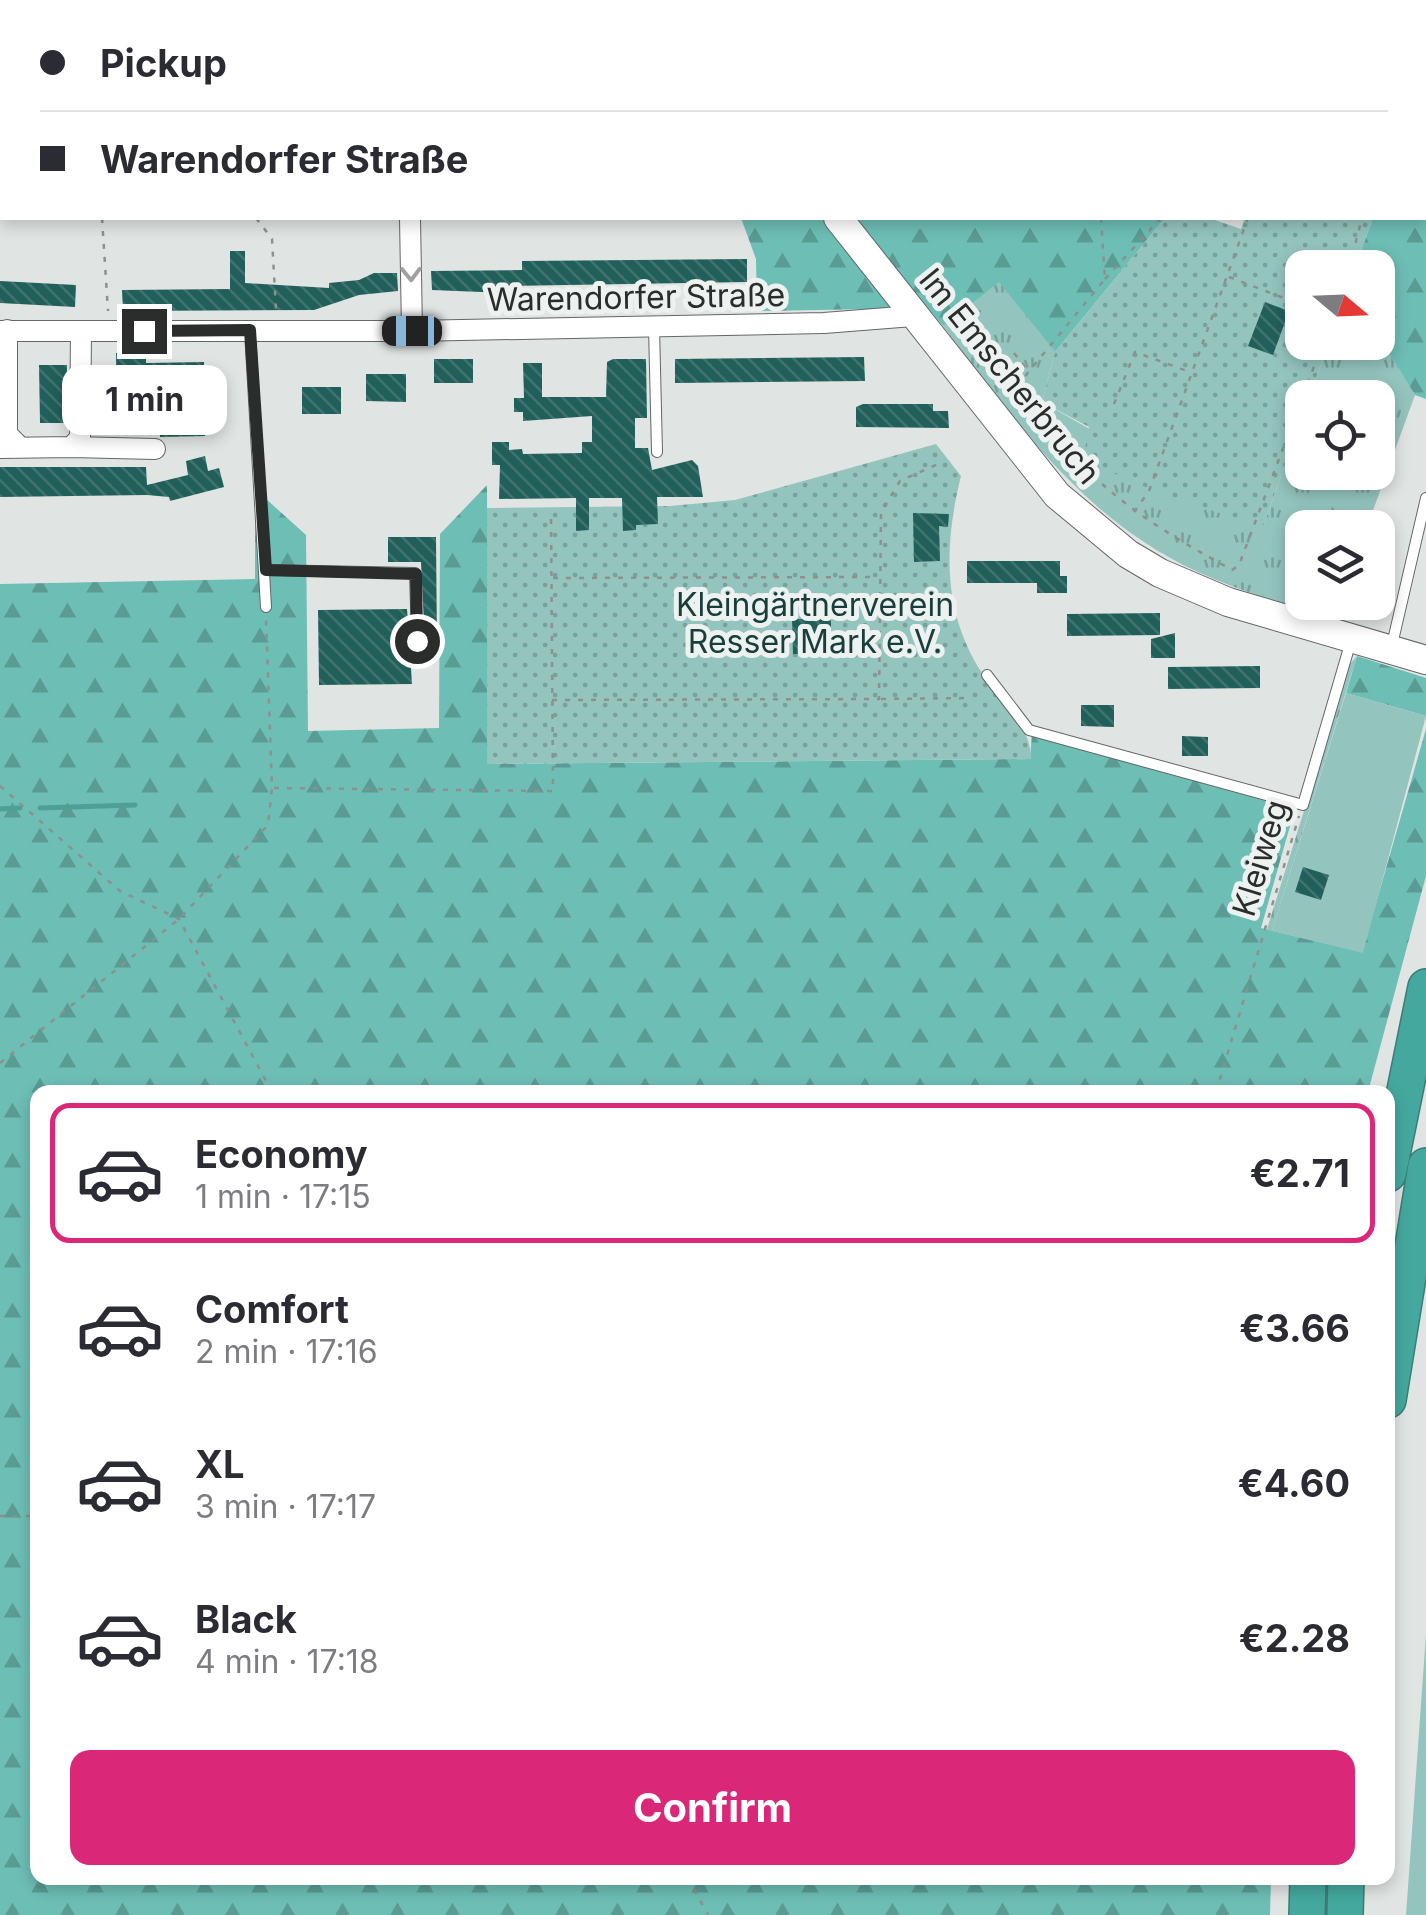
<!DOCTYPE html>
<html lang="en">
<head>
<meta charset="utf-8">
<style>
	:root { --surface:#fff; --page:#f7f7f7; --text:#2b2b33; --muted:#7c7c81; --line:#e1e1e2; --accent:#db2777 }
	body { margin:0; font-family:Inter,sans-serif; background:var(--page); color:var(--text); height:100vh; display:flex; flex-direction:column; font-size:38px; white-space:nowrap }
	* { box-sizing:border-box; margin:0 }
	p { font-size:32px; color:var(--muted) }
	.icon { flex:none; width:55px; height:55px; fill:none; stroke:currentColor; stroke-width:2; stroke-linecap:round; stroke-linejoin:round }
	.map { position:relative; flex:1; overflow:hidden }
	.drawer { position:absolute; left:30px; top:1085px; width:1365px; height:800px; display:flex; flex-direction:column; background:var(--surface); border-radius:20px; box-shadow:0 5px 15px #0003 }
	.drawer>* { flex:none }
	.hud { position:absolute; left:0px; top:0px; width:1428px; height:220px; box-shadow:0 5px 15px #0003; display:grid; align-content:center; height:220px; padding:0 40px; background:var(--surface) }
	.needle { width:65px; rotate:109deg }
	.fabs { position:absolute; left:1285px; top:250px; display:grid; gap:20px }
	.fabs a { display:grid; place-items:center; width:110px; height:110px; border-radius:20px; background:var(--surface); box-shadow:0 5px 15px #0003; font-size:50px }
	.end { position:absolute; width:45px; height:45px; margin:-22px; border:12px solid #2b2d2c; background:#fff; box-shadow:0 0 0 5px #fff }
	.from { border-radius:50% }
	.bubble { position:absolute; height:70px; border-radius:20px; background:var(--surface); box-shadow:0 5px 15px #0003; font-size:32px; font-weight:700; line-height:70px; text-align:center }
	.car { position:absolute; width:30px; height:60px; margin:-30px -15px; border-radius:12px; box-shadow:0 0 8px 2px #0007; background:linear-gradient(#222 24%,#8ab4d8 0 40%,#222 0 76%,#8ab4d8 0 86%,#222 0) }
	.hud b { display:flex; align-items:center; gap:35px; height:95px; font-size:38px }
	.hud b+b { border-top:2px solid var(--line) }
	.hud i { width:25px; height:25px; background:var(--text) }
	ul { padding:18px 0 0; list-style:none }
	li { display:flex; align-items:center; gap:30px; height:140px; margin:0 20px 15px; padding:0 20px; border:5px solid transparent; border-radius:20px }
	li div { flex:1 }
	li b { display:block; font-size:38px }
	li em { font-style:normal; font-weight:700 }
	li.current { border-color:var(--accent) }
	li>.icon { width:90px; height:90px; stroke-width:1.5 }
	.action { display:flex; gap:20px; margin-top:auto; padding:20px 40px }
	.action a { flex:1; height:115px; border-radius:20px; background:var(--accent); color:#fff; font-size:40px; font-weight:700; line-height:115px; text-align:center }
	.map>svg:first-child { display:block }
	.grass { fill:url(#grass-tufts) }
	.forest { fill:url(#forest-firs) }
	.garden { fill:url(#garden-dots) }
	.pitch { fill:#94c4be }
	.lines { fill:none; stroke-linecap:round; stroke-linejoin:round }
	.stream { stroke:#4e9f96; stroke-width:5 }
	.building { fill:url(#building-back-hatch) }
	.lane-casing { stroke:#636766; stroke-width:12 }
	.street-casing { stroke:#636766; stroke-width:22 }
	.secondary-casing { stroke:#636766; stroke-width:30 }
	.highway-casing { stroke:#3b7d76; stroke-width:38 }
	.path { stroke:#8d908f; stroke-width:2.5; stroke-dasharray:5 8; stroke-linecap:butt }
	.lane { stroke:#fff; stroke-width:10 }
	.street { stroke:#fff; stroke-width:20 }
	.secondary { stroke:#fff; stroke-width:28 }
	.highway { stroke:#44a89e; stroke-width:35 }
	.oneway { stroke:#a0a0a0 }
	.route { stroke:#2b2d2c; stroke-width:12 }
	.labels { text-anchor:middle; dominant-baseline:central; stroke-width:10; stroke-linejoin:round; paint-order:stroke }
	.street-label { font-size:32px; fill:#2b2d2c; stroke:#edf2f1 }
	.park-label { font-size:32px; fill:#173e3a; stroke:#edf2f1 }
</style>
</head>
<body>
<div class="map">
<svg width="1426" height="1915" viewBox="0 0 1426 1915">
	<defs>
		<pattern id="grass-tufts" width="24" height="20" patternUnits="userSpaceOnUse" patternTransform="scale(2.5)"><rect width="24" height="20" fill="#94c4be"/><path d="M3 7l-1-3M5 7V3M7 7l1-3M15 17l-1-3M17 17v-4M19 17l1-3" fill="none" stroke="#79a09b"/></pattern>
		<pattern id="forest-firs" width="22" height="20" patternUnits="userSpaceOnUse" patternTransform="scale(2.5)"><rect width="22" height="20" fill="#6dbeb5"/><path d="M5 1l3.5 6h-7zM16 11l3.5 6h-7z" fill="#5a9b93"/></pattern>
		<pattern id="garden-dots" width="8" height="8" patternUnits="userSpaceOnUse" patternTransform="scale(2.5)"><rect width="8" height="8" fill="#94c4be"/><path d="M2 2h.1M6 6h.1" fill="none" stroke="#79a09b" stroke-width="1.8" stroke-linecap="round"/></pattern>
		<pattern id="building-back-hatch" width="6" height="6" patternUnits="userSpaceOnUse" patternTransform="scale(2.5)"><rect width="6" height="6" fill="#21605a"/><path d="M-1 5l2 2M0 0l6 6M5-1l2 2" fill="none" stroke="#41736e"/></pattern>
	</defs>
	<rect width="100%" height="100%" fill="#e0e5e4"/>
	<path class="grass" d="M999,281L1055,352L1042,402L1263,527L1302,416V472H1378V398L1309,397L1329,343L1378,342V336L1415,395L1367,527L1302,528V602L1341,603L1335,619C1289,605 1241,592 1198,572C1084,520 1016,423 943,326Z
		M1357,656L1272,931L1267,929L1350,664Z"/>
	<path class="forest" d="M696,0H1426V399L1415,395L1378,336V268L1355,267L1373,218H1425V2Z
		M741,218H1165L1055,352L999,282L943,326L928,308L757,311L756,259Z
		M487,485L488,764L1030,759L1032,733L1289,804L1294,812L1261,928L1362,952L1426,729V876L1368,1092H38V1878H1271L1270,1915H0V584L255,579V489L306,535L308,731L439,728L440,534Z
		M1357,656L1426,678V716L1346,693Z"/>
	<path class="garden" d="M1165,218H1209L1241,229L1245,218H1373L1355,267L1302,268V342L1329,343L1309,397L1302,398V416L1263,527L1169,497L1083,460L1089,427L1042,402L1055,352Z
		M936,444L961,476C944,545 942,611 982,673C1000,702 1031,723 1031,759L487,764V508L670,506L735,500Z"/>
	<path class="pitch" d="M1346,693L1426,716L1363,953L1272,931Z
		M1426,1634V1915H1406Z"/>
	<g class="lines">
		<path class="stream" d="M40,808L135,805
			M0,809L20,808"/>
	</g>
	<path class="building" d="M230,251H245V283L329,288V283L359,280L374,273H397L398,291L359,295L314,310L123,311L122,290L230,289Z
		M747,259V282L505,286L506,293L432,290L431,271L522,270V261Z
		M0,281L76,285L75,307L0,303Z
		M1265,302L1289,311L1273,355L1248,346Z
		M116,353H146V363L204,362L205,436L160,437L159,421L117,422Z
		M864,357L865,381L675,383V359Z
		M434,359H473V383H434Z
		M613,359H646L647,418H635V448H648L652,470L692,460L698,466L703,497H657L658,524L636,525V530L623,531L622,498H589V530L576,531V498L499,499L500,465H492V442H509V450L522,449L523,454L582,453V442H592V416L523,421V412H514V398H524L523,363H542V397H606L607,362Z
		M39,365H67L66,423H40Z
		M366,374H406V402L366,401Z
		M302,387H341V414H302Z
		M863,404H933V411H948L949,428L856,427V407Z
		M205,456L208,471L219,468L224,487L170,501L169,497L147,495L0,497V467H146L147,485L188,475L186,461Z
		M913,513L949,514L948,527L939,526L940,561L914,562Z
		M388,537H436L437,645H425L421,562H388Z
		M967,561H1060V576H1067V593H1037V583H967Z
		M407,609L412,684L319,685L318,610Z
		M1160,613V635L1067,636V614Z
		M831,618V631H818V654H793L792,619Z
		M1175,633V658H1151V639Z
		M1260,666V688L1168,689V667Z
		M1081,705H1114V727L1081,726Z
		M1182,736L1208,737V756H1182Z
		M1303,867L1329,875L1321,900L1295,892Z"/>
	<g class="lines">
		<g class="lane-casing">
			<path id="lane" d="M654,327L657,452
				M250,331L266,607
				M267,570L415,573L417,641
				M1391,649L1426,498
				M987,675L1029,730L1303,805L1351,641"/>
		</g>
		<g class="street-casing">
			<path id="street" d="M430,2V0
				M0,43H2
				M0,182H2
				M410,218L412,331
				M7,330V434L20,447
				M0,331H412L824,323L913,316
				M71,447L155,449
				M0,448L71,447L80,438L81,332"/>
		</g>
		<g class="secondary-casing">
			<path id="secondary" d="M675,0L676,2
				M838,218L1057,495L1128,554L1160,573L1228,602L1426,660"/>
		</g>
		<g class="highway-casing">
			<path id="highway" d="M1388,1174L1426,987
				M1388,1400L1426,1166
				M1307,1915L1308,1878
				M1345,1915L1346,1878"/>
		</g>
		<path class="path" d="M914,0L916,2
			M116,2V0
			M102,218L108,311
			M256,218L272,239L276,310
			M1349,268L1362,218
			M1229,277L1302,305
			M1105,279L1161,218
			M1014,353L1028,371
			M1017,386C1087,482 1129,513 1232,570L1239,565L1302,398
			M1006,393L1017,386L1105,279L1101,218
			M1303,396L1323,342
			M1114,404L1135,352L1190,372
			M1134,512L1149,491L1248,218
			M553,578L875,577
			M881,699L971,698
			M552,700L879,699L881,512L900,481L938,464
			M0,786L120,891L179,919L272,1092
			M274,788L553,791L551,512
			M0,1063L179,919L268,825L272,788L266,619
			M1216,1092L1299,816
			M0,1516H38
			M688,1878L708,1915"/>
		<use href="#lane" class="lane"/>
		<use href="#street" class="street"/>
		<use href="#secondary" class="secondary"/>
		<use href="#highway" class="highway"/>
	</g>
	<defs><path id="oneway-chevron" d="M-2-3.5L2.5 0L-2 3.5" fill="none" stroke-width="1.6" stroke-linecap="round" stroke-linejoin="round" transform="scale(2.5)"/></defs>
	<use class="oneway" href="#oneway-chevron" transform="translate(411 274) rotate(89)"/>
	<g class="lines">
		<path class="route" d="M144,331L250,330L266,570L416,574L417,641"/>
	</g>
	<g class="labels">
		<g class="street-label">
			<text transform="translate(636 297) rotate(-1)">Warendorfer Straße</text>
			<text transform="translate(1010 376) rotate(51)">Im Emscherbruch</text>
			<text transform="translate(1260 858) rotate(-73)">Kleiweg</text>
		</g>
		<g class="park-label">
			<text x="815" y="604">Kleingärtnerverein<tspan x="815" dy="37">Resser Mark e.V.</tspan></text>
		</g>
	</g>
</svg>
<div class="fabs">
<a><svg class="needle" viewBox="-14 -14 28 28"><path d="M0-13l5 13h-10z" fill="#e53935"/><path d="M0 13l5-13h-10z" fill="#7c7c81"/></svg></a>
<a><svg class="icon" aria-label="locate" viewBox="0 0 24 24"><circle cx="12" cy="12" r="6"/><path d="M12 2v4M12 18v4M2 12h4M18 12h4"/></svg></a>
<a><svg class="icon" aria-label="layers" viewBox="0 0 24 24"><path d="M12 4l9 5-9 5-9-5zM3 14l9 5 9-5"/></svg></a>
</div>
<i class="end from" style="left:417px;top:641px"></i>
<i class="end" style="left:144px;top:331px"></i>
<div class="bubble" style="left:62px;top:365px;width:165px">1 min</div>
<i class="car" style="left:412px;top:331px;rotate:270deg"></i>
<div class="hud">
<b><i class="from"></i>Pickup</b>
<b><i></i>Warendorfer Straße</b>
</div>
<section class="drawer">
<ul>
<li class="current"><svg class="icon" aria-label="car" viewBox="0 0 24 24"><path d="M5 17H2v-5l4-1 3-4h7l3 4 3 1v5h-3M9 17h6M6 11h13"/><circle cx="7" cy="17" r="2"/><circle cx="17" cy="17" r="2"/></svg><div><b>Economy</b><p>1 min · 17:15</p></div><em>€2.71</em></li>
<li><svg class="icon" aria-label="car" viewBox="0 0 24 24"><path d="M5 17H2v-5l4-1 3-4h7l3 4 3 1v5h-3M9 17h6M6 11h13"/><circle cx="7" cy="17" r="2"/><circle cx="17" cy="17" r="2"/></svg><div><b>Comfort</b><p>2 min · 17:16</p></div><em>€3.66</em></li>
<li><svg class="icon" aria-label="car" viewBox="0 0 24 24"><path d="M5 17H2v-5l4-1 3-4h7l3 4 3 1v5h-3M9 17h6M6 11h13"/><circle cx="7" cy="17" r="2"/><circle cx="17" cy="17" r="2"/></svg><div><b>XL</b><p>3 min · 17:17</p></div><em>€4.60</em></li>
<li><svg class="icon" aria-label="car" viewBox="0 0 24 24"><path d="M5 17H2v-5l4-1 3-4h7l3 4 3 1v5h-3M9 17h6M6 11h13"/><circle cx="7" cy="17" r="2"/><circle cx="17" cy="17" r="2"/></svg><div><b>Black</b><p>4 min · 17:18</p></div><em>€2.28</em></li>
</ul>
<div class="action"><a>Confirm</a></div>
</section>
</div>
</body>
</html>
